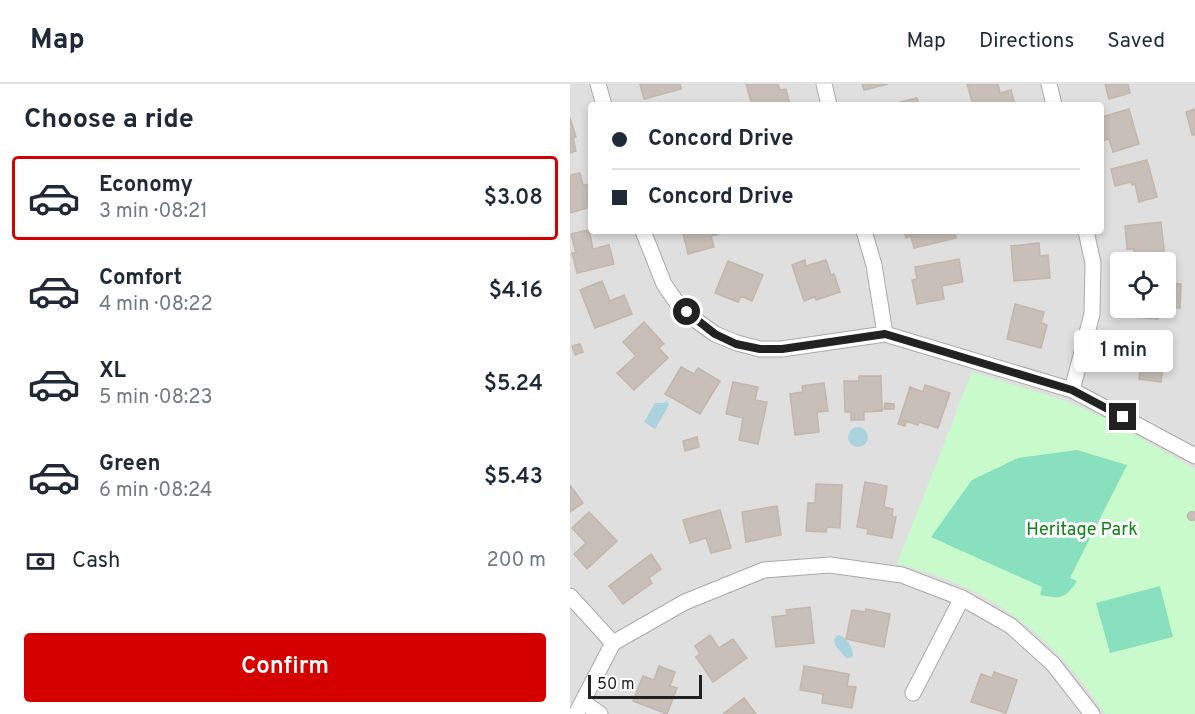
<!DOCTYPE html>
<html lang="en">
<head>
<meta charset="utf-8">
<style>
	:root { --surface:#fff; --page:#f6f6f7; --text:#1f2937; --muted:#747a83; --line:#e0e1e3; --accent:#d40000 }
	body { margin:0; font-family:Overpass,sans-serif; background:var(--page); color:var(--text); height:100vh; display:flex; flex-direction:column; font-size:22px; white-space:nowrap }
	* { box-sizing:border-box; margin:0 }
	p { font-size:20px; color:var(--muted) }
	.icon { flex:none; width:33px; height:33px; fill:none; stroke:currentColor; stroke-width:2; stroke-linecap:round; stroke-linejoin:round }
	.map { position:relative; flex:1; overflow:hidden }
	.details { display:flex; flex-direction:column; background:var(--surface); width:570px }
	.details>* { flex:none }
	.banner { position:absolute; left:18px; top:18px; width:516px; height:132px; border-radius:6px; box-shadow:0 3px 9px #0003; display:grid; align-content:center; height:132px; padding:0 24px; background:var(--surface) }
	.fabs { position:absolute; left:540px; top:168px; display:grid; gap:12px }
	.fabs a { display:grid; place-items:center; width:66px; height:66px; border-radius:6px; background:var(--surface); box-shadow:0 3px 9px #0003; font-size:30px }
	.scale { position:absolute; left:18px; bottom:15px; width:114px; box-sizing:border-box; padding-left:6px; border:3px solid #222; border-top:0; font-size:16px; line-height:21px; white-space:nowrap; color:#222; -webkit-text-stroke:4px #fff; paint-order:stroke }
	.end { position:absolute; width:27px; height:27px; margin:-14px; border:8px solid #222; background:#fff; box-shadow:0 0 0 3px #fff }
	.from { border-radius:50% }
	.bubble { position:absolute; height:42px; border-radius:6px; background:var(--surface); box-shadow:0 3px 9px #0003; font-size:20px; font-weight:600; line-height:42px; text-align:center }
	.banner b { display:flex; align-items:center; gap:21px; height:57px; font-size:22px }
	.banner b+b { border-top:2px solid var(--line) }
	.banner i { width:15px; height:15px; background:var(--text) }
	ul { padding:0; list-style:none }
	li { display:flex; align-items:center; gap:18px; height:84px; margin:0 12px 9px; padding:0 12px; border:3px solid transparent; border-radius:6px }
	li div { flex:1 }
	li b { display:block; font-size:22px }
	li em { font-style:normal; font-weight:600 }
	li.on { border-color:var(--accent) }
	li>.icon { width:54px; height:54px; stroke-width:1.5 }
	h2 { padding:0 24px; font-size:27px; line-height:72px }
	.pay { display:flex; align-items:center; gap:15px; height:66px; padding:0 24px; font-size:22px }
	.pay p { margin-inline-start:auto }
	.action { display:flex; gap:12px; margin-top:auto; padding:12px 24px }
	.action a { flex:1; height:69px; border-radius:6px; background:var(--accent); color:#fff; font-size:24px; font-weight:600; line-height:69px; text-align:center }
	header { display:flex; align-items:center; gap:36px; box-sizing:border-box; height:84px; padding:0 30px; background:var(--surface); border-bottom:2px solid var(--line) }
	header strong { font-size:28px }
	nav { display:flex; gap:33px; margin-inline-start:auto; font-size:21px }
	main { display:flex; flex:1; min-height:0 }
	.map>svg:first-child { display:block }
	.residential { fill:#e0dfdf; fill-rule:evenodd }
	.park { fill:#c8facc }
	.pitch { fill:#88e0be }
	.water { fill:#aad3df }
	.building { fill:#c7bfb8; stroke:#c4b6ab; stroke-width:1.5 }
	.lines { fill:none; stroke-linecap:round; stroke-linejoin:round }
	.minor-casing { stroke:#a9a9a9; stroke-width:17 }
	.minor { stroke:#fff; stroke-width:15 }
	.route { stroke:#222; stroke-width:8 }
	.labels { text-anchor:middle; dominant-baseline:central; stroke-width:6; stroke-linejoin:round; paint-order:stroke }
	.park-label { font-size:18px; fill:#0c8416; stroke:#fff }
</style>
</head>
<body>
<header>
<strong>Map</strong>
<nav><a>Map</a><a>Directions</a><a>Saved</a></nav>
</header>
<main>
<section class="details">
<h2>Choose a ride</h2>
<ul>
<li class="on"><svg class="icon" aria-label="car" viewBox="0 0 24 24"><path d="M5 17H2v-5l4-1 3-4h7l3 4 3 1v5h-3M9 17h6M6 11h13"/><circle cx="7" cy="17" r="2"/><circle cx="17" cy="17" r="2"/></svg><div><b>Economy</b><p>3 min · 08:21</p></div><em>$3.08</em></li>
<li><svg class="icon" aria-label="car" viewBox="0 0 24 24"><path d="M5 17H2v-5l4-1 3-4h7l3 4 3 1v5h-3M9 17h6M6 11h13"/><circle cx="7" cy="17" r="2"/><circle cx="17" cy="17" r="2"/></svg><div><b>Comfort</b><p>4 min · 08:22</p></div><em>$4.16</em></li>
<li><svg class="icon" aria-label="car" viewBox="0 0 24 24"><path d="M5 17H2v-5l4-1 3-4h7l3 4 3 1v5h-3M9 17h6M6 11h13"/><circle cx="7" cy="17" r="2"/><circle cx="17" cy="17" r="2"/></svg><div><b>XL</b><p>5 min · 08:23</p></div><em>$5.24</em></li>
<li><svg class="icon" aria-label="car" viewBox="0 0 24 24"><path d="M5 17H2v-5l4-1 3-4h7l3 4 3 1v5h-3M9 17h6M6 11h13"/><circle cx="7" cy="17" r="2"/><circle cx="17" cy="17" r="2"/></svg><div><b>Green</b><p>6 min · 08:24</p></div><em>$5.43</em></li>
</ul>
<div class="pay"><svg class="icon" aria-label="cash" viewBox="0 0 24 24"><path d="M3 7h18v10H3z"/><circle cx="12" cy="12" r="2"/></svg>Cash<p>200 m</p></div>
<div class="action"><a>Confirm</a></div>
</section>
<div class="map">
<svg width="625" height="630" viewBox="0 0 625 630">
	<rect width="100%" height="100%" fill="#f2efe9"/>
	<path class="residential" d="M0,0H625V630H0ZM21,21H531V147H21ZM550,178H596V224H550Z"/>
	<path class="park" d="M402,288L496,317L535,334L625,385V630H535C484,552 419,501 327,480Z"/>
	<path class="pitch" d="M507,366L557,381L500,494L507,497C495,515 491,515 470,511L472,503L361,453L402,396L448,374Z
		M590,502L603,553L540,569L526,519Z"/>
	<path class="water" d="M96,317L99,320C95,329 90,336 85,345L74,338L85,319H94Z
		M278 353a10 10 0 1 1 20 0a10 10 0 1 1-20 0Z
		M268,551C278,553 282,563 283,572L277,575L265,561L264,555Z"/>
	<path class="building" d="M70,0H110L111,5L74,15Z
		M176,0H208L210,6L216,5L220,21H182Z
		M292,0H318L294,6Z
		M397,0H428L430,9L441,6L445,21H403Z
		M535,0H558L560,9L539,15Z
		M347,14L349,21H319Z
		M559,25L569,60L543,68L539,55L531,57V33Z
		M625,25V51H622L616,28Z
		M0,34L6,53L3,54L6,67L0,69Z
		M577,76L587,113L569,118L565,100L562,101L561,98L545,102L541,85Z
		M10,89L13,101L18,100L21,110V123L0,129V91Z
		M591,138L595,175L565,178L564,165H557L555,142Z
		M19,146L23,165L39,161L44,180L7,189L2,169H6L1,150Z
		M117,147H161L141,152L144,163L118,170L113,149Z
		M334,147H384L386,154L344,164L341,152L336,154Z
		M469,159L470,172L478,171L480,194L444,197L441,162Z
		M389,175L393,198L372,202L374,215L347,220L342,196L347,195L345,183Z
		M235,176L236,182L256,176L261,191L264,190L270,208L246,216L245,213L234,217L222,181Z
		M158,177L193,191L182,217L171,212L168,218L145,209Z
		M32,197L40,217L54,211L62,230L25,244L10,206Z
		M596,199L611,200L610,224L596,223Z
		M445,220L474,228L471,239L477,241L471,264L437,255Z
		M558,224H589L588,235L558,233Z
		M74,238L94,260L89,264L98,274L64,306L47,289L66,272L53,258Z
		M558,247L580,250L579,257L596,259L591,298L569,295L572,272L555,270Z
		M10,260L13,268L5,271L2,262Z
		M111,283L124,290L128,284L150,297L130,330L95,310Z
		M289,292H311L312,327L294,328V336H281V328H275L274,297H289Z
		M163,298L188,303L185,316L197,318L188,360L169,356L173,334L156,330Z
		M254,299L258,327L247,328L249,348L225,351L220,310L233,308L232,302Z
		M355,301L380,309L368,344L349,338L348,341L332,336L336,338L335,342L328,340L340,303L353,308Z
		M315,319L324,320V325H314Z
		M127,353L129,363L115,367L113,357Z
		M295,398L317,402L314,423L323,425L322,433H326L322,454L297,450L298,445L287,443Z
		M246,400L272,401L270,444L257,443L256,448L236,447L238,419H245Z
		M0,401L13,419L0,428Z
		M207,422L211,451L176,458L172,428Z
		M150,426L161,464L141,469L136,454L120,459L113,436Z
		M617.5 432a4.5 4.5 0 1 1 9 0a4.5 4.5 0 1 1-9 0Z
		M19,428L47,457L17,485L4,470L16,459L2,444Z
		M81,470L91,485L79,494L82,499L53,520L39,502Z
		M240,523L244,559L206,563L202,533L217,531L216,526Z
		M296,525L320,530L314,563L276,555L282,526L295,528Z
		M140,551L149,564L163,555L177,574L143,598L126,573L130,570L125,562Z
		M89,582L105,588L100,602L107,604L97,630L63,617L73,592L84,596Z
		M234,582L279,590L277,602L286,603L282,624L252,619L253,610L230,606Z
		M424,588L447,596L436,629L401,618L411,590L422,594Z
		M174,614L186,630H153Z"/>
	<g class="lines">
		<g class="minor-casing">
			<path id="minor" d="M28,0L34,21
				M254,0L259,21
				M479,0L484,21
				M73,147L94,200L107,219L127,237L145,250L167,259L190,265H212L315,250L502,306L625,372
				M294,147L304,181L315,250
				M502,306L522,230L523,179L516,147
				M0,512L43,559
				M43,559L115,518L194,486L260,481L332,491L392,514L441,542L483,580L522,630
				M343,609L392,514
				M13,618L30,630
				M6,630L43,559"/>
		</g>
		<use href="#minor" class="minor"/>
	</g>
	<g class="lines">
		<path class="route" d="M117,228L145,250L166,260L190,265H212L315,250L502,306L553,333"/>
	</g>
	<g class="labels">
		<g class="park-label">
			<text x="512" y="446">Heritage Park</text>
		</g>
	</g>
</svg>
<div class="fabs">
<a><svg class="icon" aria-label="locate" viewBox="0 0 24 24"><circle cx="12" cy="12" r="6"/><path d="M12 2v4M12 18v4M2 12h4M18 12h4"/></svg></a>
</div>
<div class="scale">50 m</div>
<i class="end from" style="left:117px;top:228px"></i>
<i class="end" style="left:553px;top:333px"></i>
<div class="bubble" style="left:504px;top:246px;width:99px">1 min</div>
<div class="banner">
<b><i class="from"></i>Concord Drive</b>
<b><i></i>Concord Drive</b>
</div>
</div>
</main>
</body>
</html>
